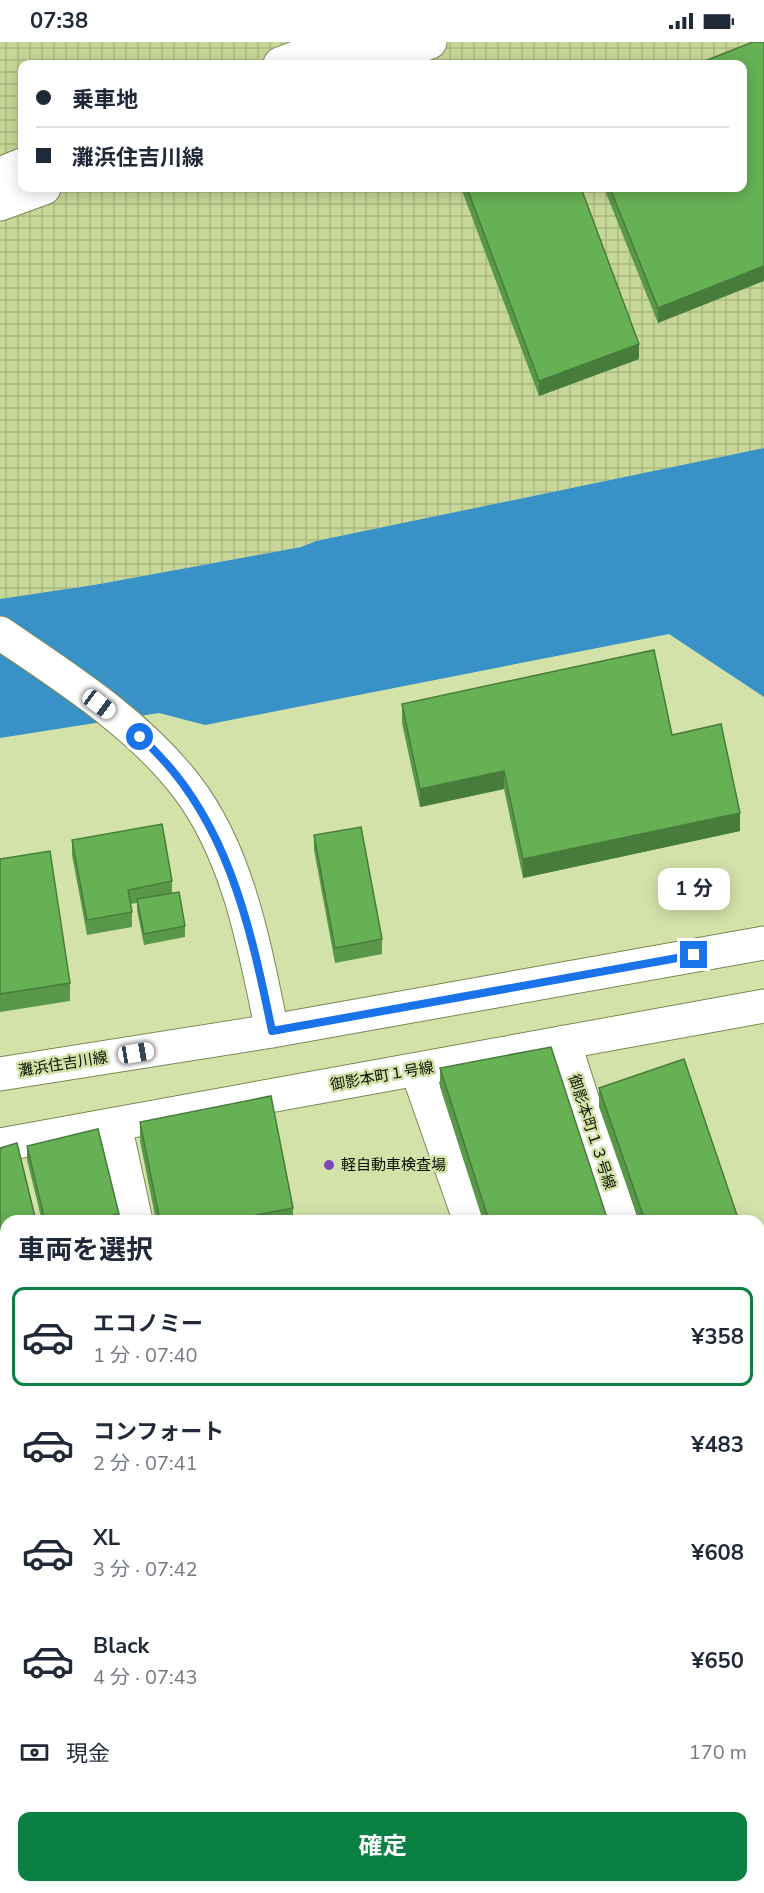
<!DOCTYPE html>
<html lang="ja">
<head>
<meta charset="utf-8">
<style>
	:root { --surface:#fff; --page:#f6f6f7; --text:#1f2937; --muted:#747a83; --line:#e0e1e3; --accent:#0b8043 }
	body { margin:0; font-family:"Nunito Sans","Noto Sans JP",sans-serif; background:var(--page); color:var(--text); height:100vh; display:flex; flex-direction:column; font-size:22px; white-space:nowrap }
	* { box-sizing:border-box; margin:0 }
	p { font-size:20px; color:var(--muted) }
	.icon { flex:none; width:33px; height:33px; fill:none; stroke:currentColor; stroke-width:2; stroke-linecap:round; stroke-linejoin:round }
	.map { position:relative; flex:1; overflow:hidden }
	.sheet { position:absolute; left:0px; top:1173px; width:765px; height:678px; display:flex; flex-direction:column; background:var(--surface); border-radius:18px 18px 0 0; box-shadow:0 3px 15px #0003 }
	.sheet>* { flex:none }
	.guide { position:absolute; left:18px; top:18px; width:729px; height:132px; border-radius:12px; box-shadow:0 3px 15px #0003; display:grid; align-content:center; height:132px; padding:0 18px; background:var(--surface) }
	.end { position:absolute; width:27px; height:27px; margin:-14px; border:8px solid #1a73e8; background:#fff; box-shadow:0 0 0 3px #fff }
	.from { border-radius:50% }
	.bubble { position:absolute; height:42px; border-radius:12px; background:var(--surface); box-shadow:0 3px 15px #0003; font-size:20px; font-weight:700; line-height:42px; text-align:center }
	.car { position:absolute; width:18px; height:36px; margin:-18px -9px; border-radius:8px; box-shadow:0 0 4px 2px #0007; background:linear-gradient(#fff 24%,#345 0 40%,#fff 0 76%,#345 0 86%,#fff 0) }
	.guide b { display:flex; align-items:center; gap:21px; height:57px; font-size:22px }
	.guide b+b { border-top:2px solid var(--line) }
	.guide i { width:15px; height:15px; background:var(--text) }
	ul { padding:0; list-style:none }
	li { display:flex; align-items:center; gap:18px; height:99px; margin:0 12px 9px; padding:0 6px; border:3px solid transparent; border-radius:12px }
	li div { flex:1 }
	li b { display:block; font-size:22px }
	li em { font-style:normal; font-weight:700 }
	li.current { border-color:var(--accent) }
	li>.icon { width:54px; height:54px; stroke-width:1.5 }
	h2 { padding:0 18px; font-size:27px; line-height:72px }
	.pay { display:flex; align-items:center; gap:15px; height:66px; padding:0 18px; font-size:22px }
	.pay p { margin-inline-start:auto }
	.cta { display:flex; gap:12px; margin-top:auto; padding:12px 18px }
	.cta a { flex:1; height:69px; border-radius:12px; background:var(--accent); color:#fff; font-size:24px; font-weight:700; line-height:69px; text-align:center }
	.status { display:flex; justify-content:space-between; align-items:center; height:42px; padding:0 30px; background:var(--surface); direction:ltr }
	.status svg { height:16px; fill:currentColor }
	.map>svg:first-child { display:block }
	.industrial { fill:url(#industrial-grid); fill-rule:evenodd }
	.water { fill:#3891c7 }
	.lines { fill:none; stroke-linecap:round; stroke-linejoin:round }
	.minor-casing { stroke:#7b8853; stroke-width:35 }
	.minor { stroke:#fff; stroke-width:33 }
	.wall { fill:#599849 }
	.shaded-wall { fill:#487c3c }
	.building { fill:#67b155; stroke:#487c3c; stroke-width:1.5 }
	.route { stroke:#1a73e8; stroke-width:8 }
	.poi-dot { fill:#7a47bf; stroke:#d3e2a9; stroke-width:2 }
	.labels { text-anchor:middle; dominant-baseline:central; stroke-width:5; stroke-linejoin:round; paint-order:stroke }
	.street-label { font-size:15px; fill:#0a0e00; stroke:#d3e2a9 }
	.poi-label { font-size:15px; fill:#0a0e00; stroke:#d3e2a9; text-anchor:start }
</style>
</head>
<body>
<div class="status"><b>07:38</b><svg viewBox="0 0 49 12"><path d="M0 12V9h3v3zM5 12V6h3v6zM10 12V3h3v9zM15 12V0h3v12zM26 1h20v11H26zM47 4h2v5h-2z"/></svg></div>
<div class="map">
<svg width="764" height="1851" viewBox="0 0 764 1851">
	<defs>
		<pattern id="industrial-grid" width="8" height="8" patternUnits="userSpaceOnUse" patternTransform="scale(1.5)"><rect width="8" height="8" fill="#c7d797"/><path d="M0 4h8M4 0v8" fill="none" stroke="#aab780"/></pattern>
	</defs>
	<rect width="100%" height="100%" fill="#d3e2a9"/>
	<path class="industrial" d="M0,0H764V406L316,499L301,505L94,543L0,557ZM22,22H742V146H22Z
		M759,1717L764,1851H585L583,1845H759Z"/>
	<path class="water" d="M764,406V655L669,592L205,683L159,671L0,696V557L94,543L301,505L316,499Z"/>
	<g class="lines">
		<g class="minor-casing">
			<path id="minor" d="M280,22L337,0
				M324,22L382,0
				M372,22L430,0
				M0,132L22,123
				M0,162L44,146
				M0,591C66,636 138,681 187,745C239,813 255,907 272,989
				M564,1000L621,1179
				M417,1028L470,1179
				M0,1032L272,989L764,901
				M115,1083L136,1179
				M0,1103L764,964
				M0,1273L6,1297
				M759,1401L764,1400
				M0,1450L6,1449
				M759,1564L764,1576
				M759,1698L764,1696
				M290,1845L292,1851
				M566,1845L568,1851
				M160,1851L186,1845"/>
		</g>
		<use href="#minor" class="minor"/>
	</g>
	<path class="wall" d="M461,146H581L639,317L539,354Z
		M604,146H742L658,281Z
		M402,662L672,693L740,789L523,836L504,747L420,765L402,681Z
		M314,793L382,897V912L335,921L314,808Z
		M72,798L172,839V851L185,884V895L144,903L137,868V861L130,862L132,870V885L87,893L72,813Z
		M0,817L70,941V959L0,970Z
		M440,1026L608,1179H483L440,1045Z
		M599,1046L739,1179H639L599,1065Z
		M140,1080L293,1166V1179H156L140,1099Z
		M27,1104L119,1179H42L27,1118Z
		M0,1106L6,1179V1260L0,1235Z
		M764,1334V1375L759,1359V1336Z
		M759,1706L764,1851H754L752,1845H759Z
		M336,1845H519L521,1851H338Z
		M647,1845H680L683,1851H651Z"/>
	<path class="shaded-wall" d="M764,224V239L658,281V266Z
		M639,302V317L539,354V339Z
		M504,729V747L420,765V747Z
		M740,771V789L523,836V817Z
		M119,1172V1179H90Z
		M6,1200V1215L0,1216V1202Z
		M764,1293V1312L759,1313V1295Z
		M5,1363V1378L0,1379V1364Z
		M6,1420V1430L0,1432V1421Z
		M764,1445V1455L759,1456V1446Z
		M764,1642V1661L759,1663V1644Z
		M6,1657V1676L0,1677V1659Z
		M18,1845H99L73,1851H0V1849Z
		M660,1845H680L654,1851V1848Z"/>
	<path class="building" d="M753,0H764V224L658,266L610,146H742V22H697Z
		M467,146H581L639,302L539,339Z
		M654,608L672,693L721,682L740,771L523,817L504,729L420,747L402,662Z
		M162,782L172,839L128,848L132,870L87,878L72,798Z
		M361,785L382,897L335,906L314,793Z
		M50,809L70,941L0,952V817Z
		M179,850L185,884L144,892L137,857Z
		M551,1005L608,1179H489L440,1026Z
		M684,1017L739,1179H645L599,1046Z
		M271,1054L293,1166L226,1179H160L140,1080Z
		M98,1087L119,1172L90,1179H45L27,1104Z
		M17,1101L36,1179H6V1200L0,1202V1106Z
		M6,1207V1241L0,1216V1208Z
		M759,1236L764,1250V1293L759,1295Z
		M764,1334V1364L759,1348V1336Z
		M0,1344L5,1363L0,1364Z
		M6,1382V1420L0,1421V1383Z
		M764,1406V1445L759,1446V1407Z
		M6,1482V1657L0,1659V1484Z
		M759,1598L764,1611V1642L759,1644Z
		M764,1704V1851H762L759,1844V1706Z
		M6,1710V1845H18L0,1849V1712Z
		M313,1845H333L335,1851H310Z
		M342,1845H447L449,1851H344Z
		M447,1845H519L521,1851H449Z
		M666,1845H679L683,1851H654Z"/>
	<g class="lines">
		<path class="route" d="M140,695C226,770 250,882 272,989L694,913"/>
	</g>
	<circle class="poi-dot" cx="329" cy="1123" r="6"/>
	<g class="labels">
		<g class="street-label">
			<text transform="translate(63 1022) rotate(-9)">灘浜住吉川線</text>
			<text transform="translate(382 1034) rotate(-10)">御影本町１号線</text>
			<text transform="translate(592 1090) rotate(72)">御影本町１３号線</text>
		</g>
		<g class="poi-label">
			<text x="341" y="1123">軽自動車検査場</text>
		</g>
	</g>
</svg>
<i class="end from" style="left:140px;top:695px"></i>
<i class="end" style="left:694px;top:913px"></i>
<div class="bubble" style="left:658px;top:826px;width:72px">1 分</div>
<i class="car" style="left:99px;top:662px;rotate:127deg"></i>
<i class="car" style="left:136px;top:1011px;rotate:81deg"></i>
<div class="guide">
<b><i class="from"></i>乗車地</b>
<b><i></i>灘浜住吉川線</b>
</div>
<section class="sheet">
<h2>車両を選択</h2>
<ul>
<li class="current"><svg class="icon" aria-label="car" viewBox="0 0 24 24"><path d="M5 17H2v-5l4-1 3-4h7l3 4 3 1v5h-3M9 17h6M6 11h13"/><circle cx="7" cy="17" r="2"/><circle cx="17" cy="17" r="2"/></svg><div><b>エコノミー</b><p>1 分 · 07:40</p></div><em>¥358</em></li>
<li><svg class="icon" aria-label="car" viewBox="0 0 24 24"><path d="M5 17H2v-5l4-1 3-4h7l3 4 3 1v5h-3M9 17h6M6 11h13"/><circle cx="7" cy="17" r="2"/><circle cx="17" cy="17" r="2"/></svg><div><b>コンフォート</b><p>2 分 · 07:41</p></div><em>¥483</em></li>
<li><svg class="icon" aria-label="car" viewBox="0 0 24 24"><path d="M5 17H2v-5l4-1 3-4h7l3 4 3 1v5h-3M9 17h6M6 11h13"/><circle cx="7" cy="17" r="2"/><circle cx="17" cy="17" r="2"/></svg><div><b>XL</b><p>3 分 · 07:42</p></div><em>¥608</em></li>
<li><svg class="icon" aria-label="car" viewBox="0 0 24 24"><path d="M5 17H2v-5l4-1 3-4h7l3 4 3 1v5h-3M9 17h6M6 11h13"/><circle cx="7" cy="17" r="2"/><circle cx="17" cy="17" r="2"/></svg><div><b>Black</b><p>4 分 · 07:43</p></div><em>¥650</em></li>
</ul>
<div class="pay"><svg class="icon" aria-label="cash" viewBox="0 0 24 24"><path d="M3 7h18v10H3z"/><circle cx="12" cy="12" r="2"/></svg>現金<p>170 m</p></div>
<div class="cta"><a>確定</a></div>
</section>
</div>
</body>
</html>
